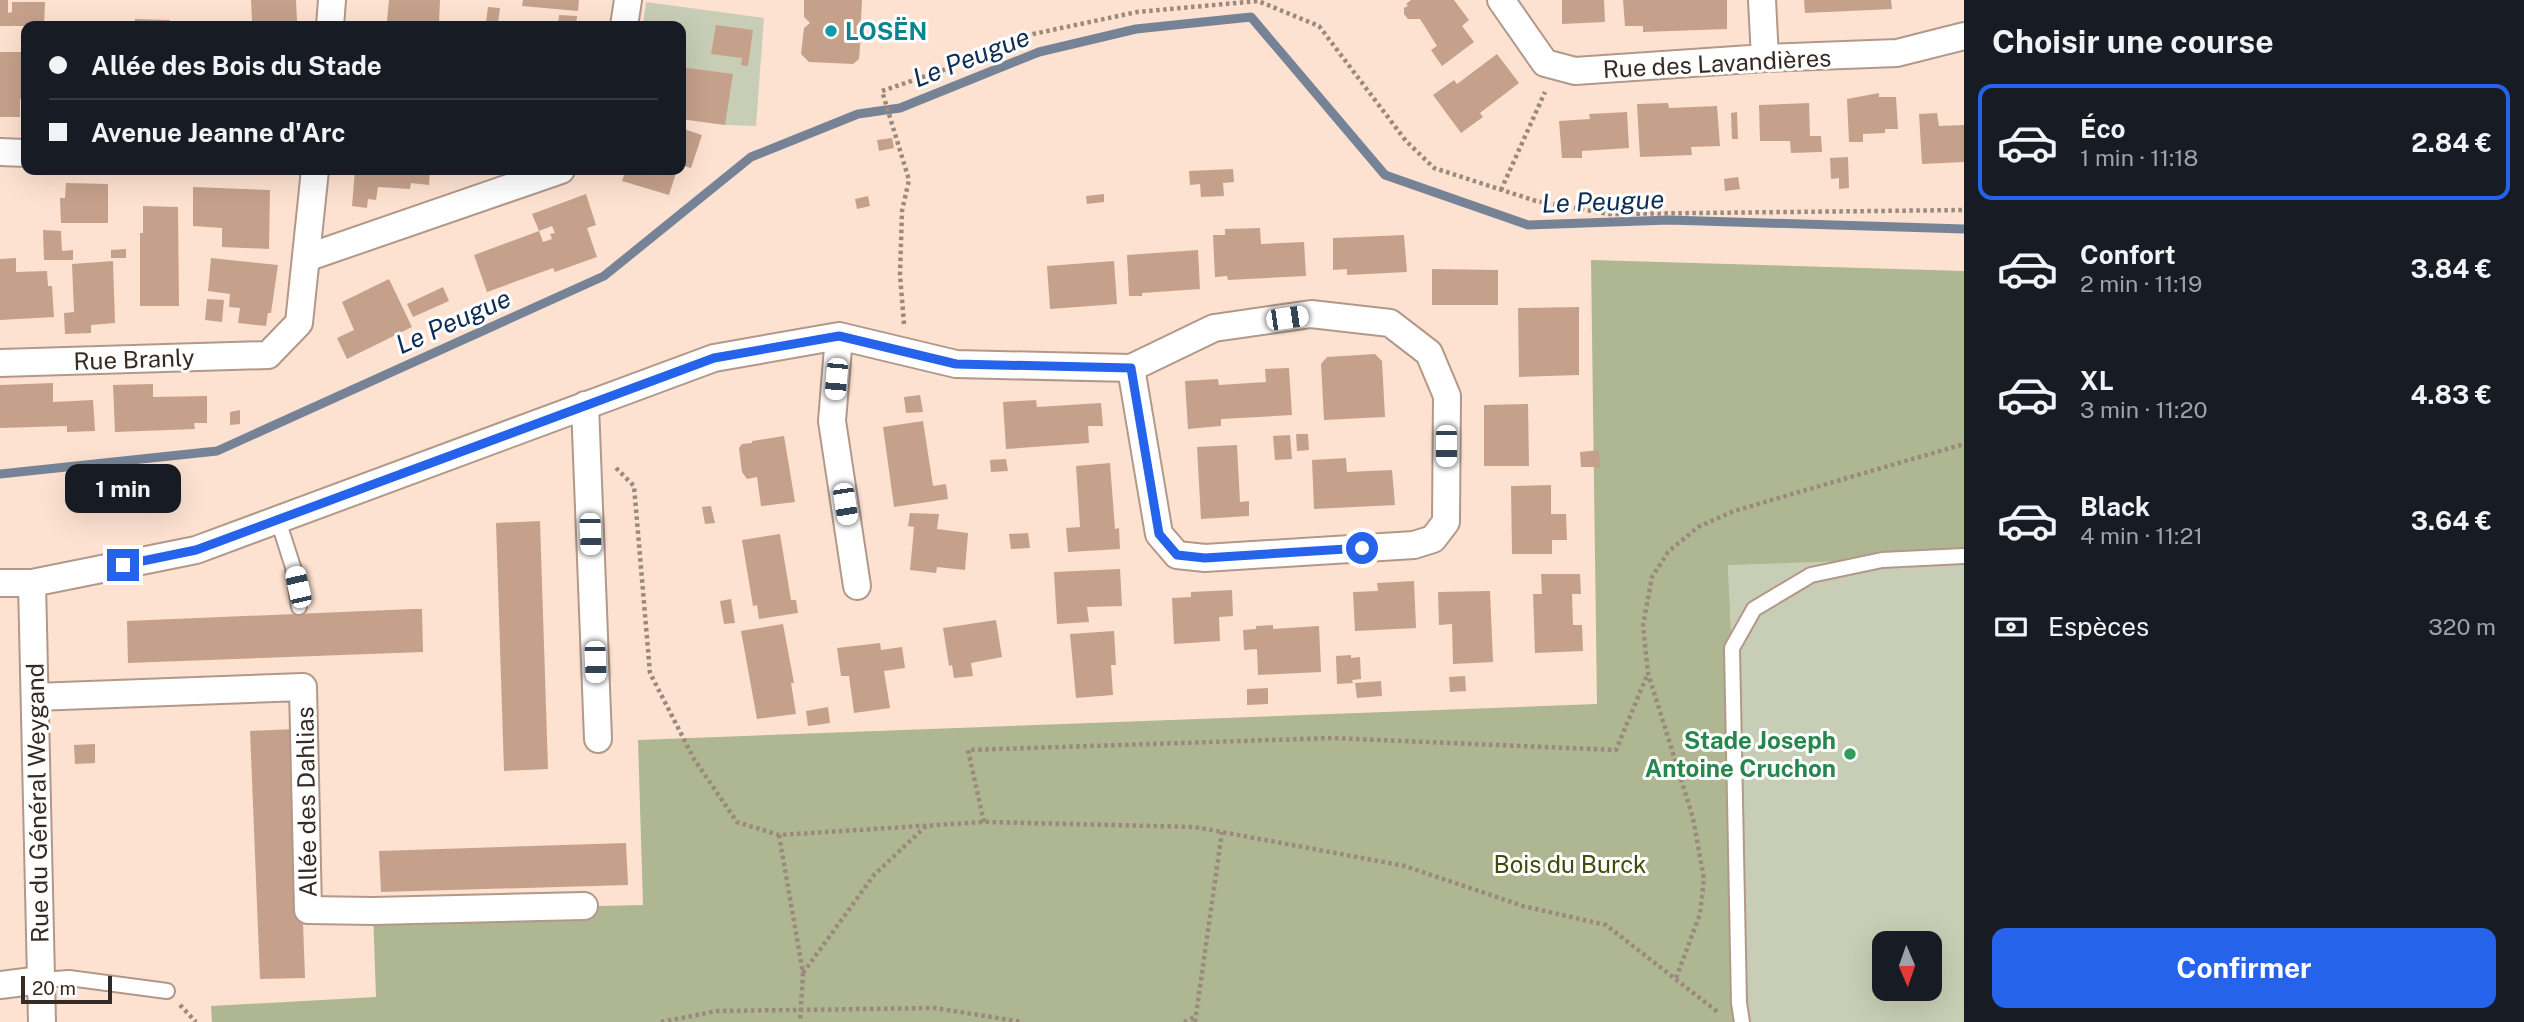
<!DOCTYPE html>
<html lang="fr">
<head>
<meta charset="utf-8">
<style>
	:root { --surface:#171b24; --page:#242831; --text:#f1f3f6; --muted:#9ea1a6; --line:#363941; --accent:#2563eb }
	body { margin:0; font-family:"Public Sans",sans-serif; background:var(--page); color:var(--text); height:100vh; display:flex; flex-direction:column; font-size:26px; white-space:nowrap }
	* { box-sizing:border-box; margin:0 }
	p { font-size:23px; color:var(--muted) }
	.icon { flex:none; width:38px; height:38px; fill:none; stroke:currentColor; stroke-width:2; stroke-linecap:round; stroke-linejoin:round }
	.map { position:relative; flex:1; overflow:hidden }
	.details { display:flex; flex-direction:column; background:var(--surface); width:560px }
	.details>* { flex:none }
	.top-card { position:absolute; left:21px; top:21px; width:665px; height:154px; border-radius:14px; box-shadow:0 7px 28px #0002; display:grid; align-content:center; height:154px; padding:0 28px; background:var(--surface) }
	.needle { width:46px; rotate:178deg }
	.buttons { position:absolute; left:1872px; top:931px; display:grid; gap:14px }
	.buttons a { display:grid; place-items:center; width:70px; height:70px; border-radius:14px; background:var(--surface); box-shadow:0 7px 28px #0002; font-size:35px }
	.scale { position:absolute; left:21px; bottom:18px; width:91px; box-sizing:border-box; padding-left:7px; border:4px solid #352b25; border-top:0; font-size:19px; line-height:24px; white-space:nowrap; color:#352b25; -webkit-text-stroke:5px #fff; paint-order:stroke }
	.end { position:absolute; width:32px; height:32px; margin:-16px; border:9px solid #2563eb; background:#fff; box-shadow:0 0 0 4px #fff }
	.from { border-radius:50% }
	.bubble { position:absolute; height:49px; border-radius:14px; background:var(--surface); box-shadow:0 7px 28px #0002; font-size:23px; font-weight:700; line-height:49px; text-align:center }
	.car { position:absolute; width:21px; height:42px; margin:-21px -10px; border-radius:9px; box-shadow:0 0 5px 2px #0007; background:linear-gradient(#fff 24%,#345 0 40%,#fff 0 76%,#345 0 86%,#fff 0) }
	.top-card b { display:flex; align-items:center; gap:24px; height:66px; font-size:26px }
	.top-card b+b { border-top:2px solid var(--line) }
	.top-card i { width:18px; height:18px; background:var(--text) }
	ul { padding:0; list-style:none }
	li { display:flex; align-items:center; gap:21px; height:116px; margin:0 14px 10px; padding:0 14px; border:4px solid transparent; border-radius:14px }
	li div { flex:1 }
	li b { display:block; font-size:26px }
	li em { font-style:normal; font-weight:700 }
	li.active { border-color:var(--accent) }
	li>.icon { width:63px; height:63px; stroke-width:1.5 }
	h2 { padding:0 28px; font-size:32px; line-height:84px }
	.pay { display:flex; align-items:center; gap:18px; height:77px; padding:0 28px; font-size:26px }
	.pay p { margin-inline-start:auto }
	.cta { display:flex; gap:14px; margin-top:auto; padding:14px 28px }
	.cta a { flex:1; height:80px; border-radius:14px; background:var(--accent); color:#fff; font-size:28px; font-weight:700; line-height:80px; text-align:center }
	main { display:flex; flex:1; min-height:0 }
	.map>svg:first-child { display:block }
	.green { fill:#c8ceb5; fill-rule:evenodd }
	.forest { fill:#aeb791 }
	.lines { fill:none; stroke-linecap:round; stroke-linejoin:round }
	.stream { stroke:#768397; stroke-width:9 }
	.building { fill:#c5a18b }
	.lane-casing { stroke:#b29889; stroke-width:18 }
	.street-casing { stroke:#b29889; stroke-width:30 }
	.path { stroke:#9b897d; stroke-width:4.5; stroke-dasharray:3.5 3.5; stroke-linecap:butt }
	.lane { stroke:#fff; stroke-width:14 }
	.street { stroke:#fff; stroke-width:26 }
	.route { stroke:#2563eb; stroke-width:9 }
	.culture-dot { fill:#0f9aa8; stroke:#fff; stroke-width:2.5 }
	.leisure-dot { fill:#2e9e5b; stroke:#fff; stroke-width:2.5 }
	.labels { text-anchor:middle; dominant-baseline:central; stroke-width:6; stroke-linejoin:round; paint-order:stroke }
	.culture-label { font-size:24px; font-weight:bold; fill:#0d838f; stroke:#fff; text-anchor:start }
	.street-label { font-size:24px; fill:#352b25; stroke:#fff }
	.leisure-label { font-size:24px; font-weight:bold; fill:#27864d; stroke:#fff; text-anchor:end }
	.park-label { font-size:24px; fill:#414a0d; stroke:#fff }
	.water-label { font-size:26px; font-style:italic; fill:#0d2d56; stroke:#fff }
</style>
</head>
<body>
<main>
<div class="map">
<svg width="1964" height="1022" viewBox="0 0 1964 1022">
	<rect width="100%" height="100%" fill="#fde2d1"/>
	<path class="green" d="M646,2L764,18L756,126L725,125L681,119V26H643Z
		M1964,557V1022H1749L1728,564ZM1885,943H1930V989H1885Z"/>
	<path class="forest" d="M1591,260L1964,271V557L1728,565L1749,1022H212L211,1006L376,997L373,911L643,905L638,740L1597,704Z"/>
	<g class="lines">
		<path class="stream" d="M0,474L217,451L604,276L751,157L858,114L900,108L1039,52L1136,29L1251,17L1385,175L1528,225L1669,220L1964,229"/>
	</g>
	<path class="building" d="M0,0H8V13L12,12V2H45L44,26H0Z
		M251,0H296L297,21H272V26H245L244,21H252Z
		M389,0H440L439,24L387,21Z
		M523,0H579L578,11L522,6Z
		M804,0H862L861,20L856,27L861,34L859,59L853,64L809,62L801,54L804,28L810,23L804,17Z
		M1411,0H1454L1469,20L1462,26L1474,42L1442,66L1431,50L1437,46L1420,19H1408L1404,14V8L1408,6L1406,4Z
		M1562,0H1604L1605,22L1562,24Z
		M1623,0H1727V29L1643,32V26H1625Z
		M1804,0H1891L1892,9L1805,13Z
		M488,7L500,8L498,23L486,22Z
		M559,15L577,16L576,26H558Z
		M135,19L170,20L169,26H135Z
		M716,25L753,30L748,66L741,65L742,58L711,54Z
		M0,52H26V99H20V117H0Z
		M1497,54L1519,83L1480,113L1483,117L1461,133L1433,95L1454,80L1457,84Z
		M681,67L733,74L725,125L681,119Z
		M1879,93V97H1896L1898,129H1885V133L1863,134V142H1849L1847,99Z
		M1668,103L1669,108L1717,106L1720,146L1691,147L1692,155L1640,157L1637,104Z
		M1809,103L1810,136H1821L1822,152L1791,153L1790,141H1760L1759,105Z
		M1627,112L1629,148L1582,151V158H1562L1559,121L1590,119L1589,114Z
		M1737,112L1738,139H1732L1731,113Z
		M1937,113L1939,126L1964,125V162L1922,164L1919,114Z
		M681,128L702,135L691,168L681,165Z
		M892,138L894,148L879,151L877,140Z
		M1848,157L1849,188L1839,189V178L1831,179L1830,158Z
		M1233,169L1234,182L1223,183L1224,196L1201,197L1200,184L1190,185L1189,171Z
		M355,170H430L429,185L411,183L410,189L378,187L376,200L368,199L367,208L352,206Z
		M626,170H677L669,195L622,181Z
		M1738,177L1740,189L1725,191L1724,179Z
		M66,183L108,184V223H61L60,198H65Z
		M193,187L270,190L269,249L222,247V228L193,226Z
		M586,194L596,225L587,228L597,257L555,272L553,268L487,292L474,255L539,231L543,242L552,239L550,234L555,233L552,226L539,231L532,214Z
		M1104,194V202L1087,204L1086,196Z
		M868,196L870,206L857,209L855,199Z
		M143,206L178,207L179,306H140V233H143Z
		M1260,228L1261,244L1304,242L1306,276L1228,280L1227,276L1215,277L1213,235H1225V229Z
		M43,230L61,231L62,251L73,250V260H44Z
		M1404,235L1407,272L1347,275V269L1333,270V238Z
		M126,249V258H111V250Z
		M1198,250L1200,289L1142,293V296H1129L1127,255Z
		M16,258V272L47,271L48,286H52L54,317L0,320V259Z
		M211,258L278,265L271,313H268L266,326L238,323L240,308L229,307L230,294L208,291Z
		M113,261L115,323L91,325V333L65,334L64,313L74,312L72,264Z
		M1114,261L1117,304L1050,309L1047,266Z
		M1432,269L1498,270V305H1432Z
		M389,279L412,327L347,359L337,338L354,330L342,302Z
		M443,287L449,301L413,317L407,304Z
		M207,299L224,300L222,322L205,320Z
		M1579,307V375L1519,377L1518,308Z
		M1375,354L1382,361L1385,417L1324,420L1321,364L1327,357Z
		M1289,368L1292,415L1221,419V426L1188,429L1185,381L1218,379L1219,385L1266,382L1265,369Z
		M53,383V402L93,400L95,431L67,432V426L0,428V385Z
		M153,384V397L207,396V423H194L195,429L115,432L113,385Z
		M920,395L923,412L906,413L904,397Z
		M1036,400L1037,407L1101,403L1103,426H1088L1089,443L1006,449L1003,402Z
		M1528,404L1529,466H1484V405Z
		M240,410V424L230,425V412Z
		M923,421L933,486L946,484L948,499L894,507L883,427Z
		M1296,434H1308L1309,450L1297,451Z
		M1290,435L1292,459L1275,460L1273,436Z
		M784,436L795,502L761,506L757,477L747,479L742,472L739,448L742,444L752,443V441Z
		M1237,445L1240,502L1249,501V516L1201,519L1197,447Z
		M1599,450L1600,467H1581L1580,452Z
		M1346,458L1347,472L1392,470L1395,505L1314,509L1312,460Z
		M1006,459L1008,471L991,472L990,460Z
		M1110,463L1115,529L1119,528L1120,549L1068,552L1066,528L1080,527L1076,466Z
		M1551,485V514H1566L1567,540H1552V554H1512L1511,486Z
		M711,506L715,523L705,524L702,507Z
		M910,513L939,514L937,529L968,533L965,570L937,567L936,573L910,570L914,527L908,526Z
		M540,521L548,769L504,771L496,523Z
		M1028,533L1030,548L1011,549L1009,534Z
		M780,534L791,600H796L798,613L759,619L757,605L753,606L742,540Z
		M1120,569L1122,606L1087,607L1089,622L1057,624L1054,572Z
		M1541,574H1580L1581,594H1572L1573,625H1582L1583,651L1535,653L1533,594H1542Z
		M1414,581L1416,628L1355,631L1353,592L1378,591L1377,583Z
		M1232,590L1233,616L1219,617L1220,641L1174,644L1172,598L1191,597V592Z
		M1490,591L1493,662L1453,664L1452,624L1439,625L1438,592Z
		M731,599L735,623L724,624L720,601Z
		M413,609H422L423,652L128,663L127,621Z
		M996,620L1002,657L971,663L973,676L954,678L952,665L949,666L943,628Z
		M783,624L794,683H791L796,714L757,719L741,631Z
		M1273,625V629L1319,626L1321,672L1258,675L1257,649L1244,650L1243,630L1256,629V626Z
		M1114,631L1116,665H1111L1113,695L1076,698L1070,634Z
		M880,643L881,650L902,647L905,668L884,671L890,708L854,713L849,676H841L837,648Z
		M1351,655V658L1360,657L1361,679L1352,680L1353,683L1337,684L1336,656Z
		M1465,676L1466,691L1450,692L1449,677Z
		M1381,681L1382,696L1357,698L1355,683Z
		M1268,688V704L1247,705V689Z
		M828,707L830,723L808,726L806,711Z
		M296,729L305,978L260,979L250,731Z
		M95,744V763L75,764L74,745Z
		M626,843L628,885L381,892L379,851Z"/>
	<g class="lines">
		<g class="lane-casing">
			<path id="lane" d="M278,520L293,567L299,607
				M41,980L69,978L167,991
				M1742,1022L1739,1003L1732,648L1754,609L1811,575L1882,560L1964,556"/>
		</g>
		<g class="street-casing">
			<path id="street" d="M1501,0L1545,63L1575,71L1765,58L1897,53L1964,36
				M1762,0L1765,58
				M330,26L332,0
				M624,26L628,0
				M0,152L26,153
				M306,258L561,170
				M0,363L268,355L299,323L315,170
				M585,405L598,739
				M0,583H32L196,550L714,358L839,336
				M32,583L42,1022
				M857,586L832,421L839,336L956,364L1131,368L1214,328L1311,314L1390,323L1429,353L1447,396L1446,522L1433,539L1414,545L1205,558L1177,555L1159,534L1131,368
				M35,697L303,687L308,910L373,911L584,906
				M0,985L41,980"/>
		</g>
		<path class="path" d="M1501,190L1545,92
			M904,324L900,275L902,211L909,180L882,91L952,67L1033,34L1137,12L1258,1L1319,26L1406,141L1434,168L1536,201L1609,214L1964,210
			M616,468L634,486L650,673L694,759L737,822L779,835L984,822L1195,827L1405,866L1523,906L1606,925L1719,1013
			M984,822L968,750L1332,738L1616,750L1648,673
			M779,835L803,973L800,1022
			M803,973L874,875L926,826
			M1676,978L1700,914L1704,879L1693,818L1648,673L1643,625L1652,577L1668,552L1698,527L1734,511L1964,444
			M180,1005L196,1022
			M661,1022L717,1011L935,1008L1023,1022
			M1184,1022L1195,1017
			M1195,1022L1222,832"/>
		<use href="#lane" class="lane"/>
		<use href="#street" class="street"/>
	</g>
	<g class="lines">
		<path class="route" d="M123,565L196,550L714,358L839,336L956,364L1131,368L1159,534L1177,555L1205,558L1362,548"/>
	</g>
	<circle class="culture-dot" cx="831" cy="31" r="7"/>
	<circle class="leisure-dot" cx="1850" cy="754" r="7"/>
	<g class="labels">
		<g class="culture-label">
			<text x="845" y="31">LOSËN</text>
		</g>
		<g class="street-label">
			<text transform="translate(1717 63) rotate(-3)">Rue des Lavandières</text>
			<text transform="translate(134 359) rotate(-2)">Rue Branly</text>
			<text transform="translate(306 802) rotate(-91)">Allée des Dahlias</text>
			<text transform="translate(37 803) rotate(-91)">Rue du Général Weygand</text>
		</g>
		<g class="leisure-label">
			<text x="1836" y="740">Stade Joseph<tspan x="1836" dy="28">Antoine Cruchon</tspan></text>
		</g>
		<g class="park-label">
			<text x="1570" y="864">Bois du Burck</text>
		</g>
		<g class="water-label">
			<text transform="translate(971 57) rotate(-21)">Le Peugue</text>
			<text transform="translate(1603 201) rotate(-2)">Le Peugue</text>
			<text transform="translate(453 321) rotate(-24)">Le Peugue</text>
		</g>
	</g>
</svg>
<div class="buttons">
<a><svg class="needle" viewBox="-14 -14 28 28"><path d="M0-13l5 13h-10z" fill="#e53935"/><path d="M0 13l5-13h-10z" fill="#9ea1a6"/></svg></a>
</div>
<div class="scale">20 m</div>
<i class="end from" style="left:1362px;top:548px"></i>
<i class="end" style="left:123px;top:565px"></i>
<div class="bubble" style="left:65px;top:464px;width:116px">1 min</div>
<i class="car" style="left:1287px;top:318px;rotate:82deg"></i>
<i class="car" style="left:836px;top:379px;rotate:185deg"></i>
<i class="car" style="left:1446px;top:446px;rotate:180deg"></i>
<i class="car" style="left:845px;top:504px;rotate:171deg"></i>
<i class="car" style="left:590px;top:534px;rotate:178deg"></i>
<i class="car" style="left:298px;top:587px;rotate:347deg"></i>
<i class="car" style="left:595px;top:662px;rotate:178deg"></i>
<div class="top-card">
<b><i class="from"></i>Allée des Bois du Stade</b>
<b><i></i>Avenue Jeanne d'Arc</b>
</div>
</div>
<section class="details">
<h2>Choisir une course</h2>
<ul>
<li class="active"><svg class="icon" aria-label="car" viewBox="0 0 24 24"><path d="M5 17H2v-5l4-1 3-4h7l3 4 3 1v5h-3M9 17h6M6 11h13"/><circle cx="7" cy="17" r="2"/><circle cx="17" cy="17" r="2"/></svg><div><b>Éco</b><p>1 min · 11:18</p></div><em>2.84 €</em></li>
<li><svg class="icon" aria-label="car" viewBox="0 0 24 24"><path d="M5 17H2v-5l4-1 3-4h7l3 4 3 1v5h-3M9 17h6M6 11h13"/><circle cx="7" cy="17" r="2"/><circle cx="17" cy="17" r="2"/></svg><div><b>Confort</b><p>2 min · 11:19</p></div><em>3.84 €</em></li>
<li><svg class="icon" aria-label="car" viewBox="0 0 24 24"><path d="M5 17H2v-5l4-1 3-4h7l3 4 3 1v5h-3M9 17h6M6 11h13"/><circle cx="7" cy="17" r="2"/><circle cx="17" cy="17" r="2"/></svg><div><b>XL</b><p>3 min · 11:20</p></div><em>4.83 €</em></li>
<li><svg class="icon" aria-label="car" viewBox="0 0 24 24"><path d="M5 17H2v-5l4-1 3-4h7l3 4 3 1v5h-3M9 17h6M6 11h13"/><circle cx="7" cy="17" r="2"/><circle cx="17" cy="17" r="2"/></svg><div><b>Black</b><p>4 min · 11:21</p></div><em>3.64 €</em></li>
</ul>
<div class="pay"><svg class="icon" aria-label="cash" viewBox="0 0 24 24"><path d="M3 7h18v10H3z"/><circle cx="12" cy="12" r="2"/></svg>Espèces<p>320 m</p></div>
<div class="cta"><a>Confirmer</a></div>
</section>
</main>
</body>
</html>
